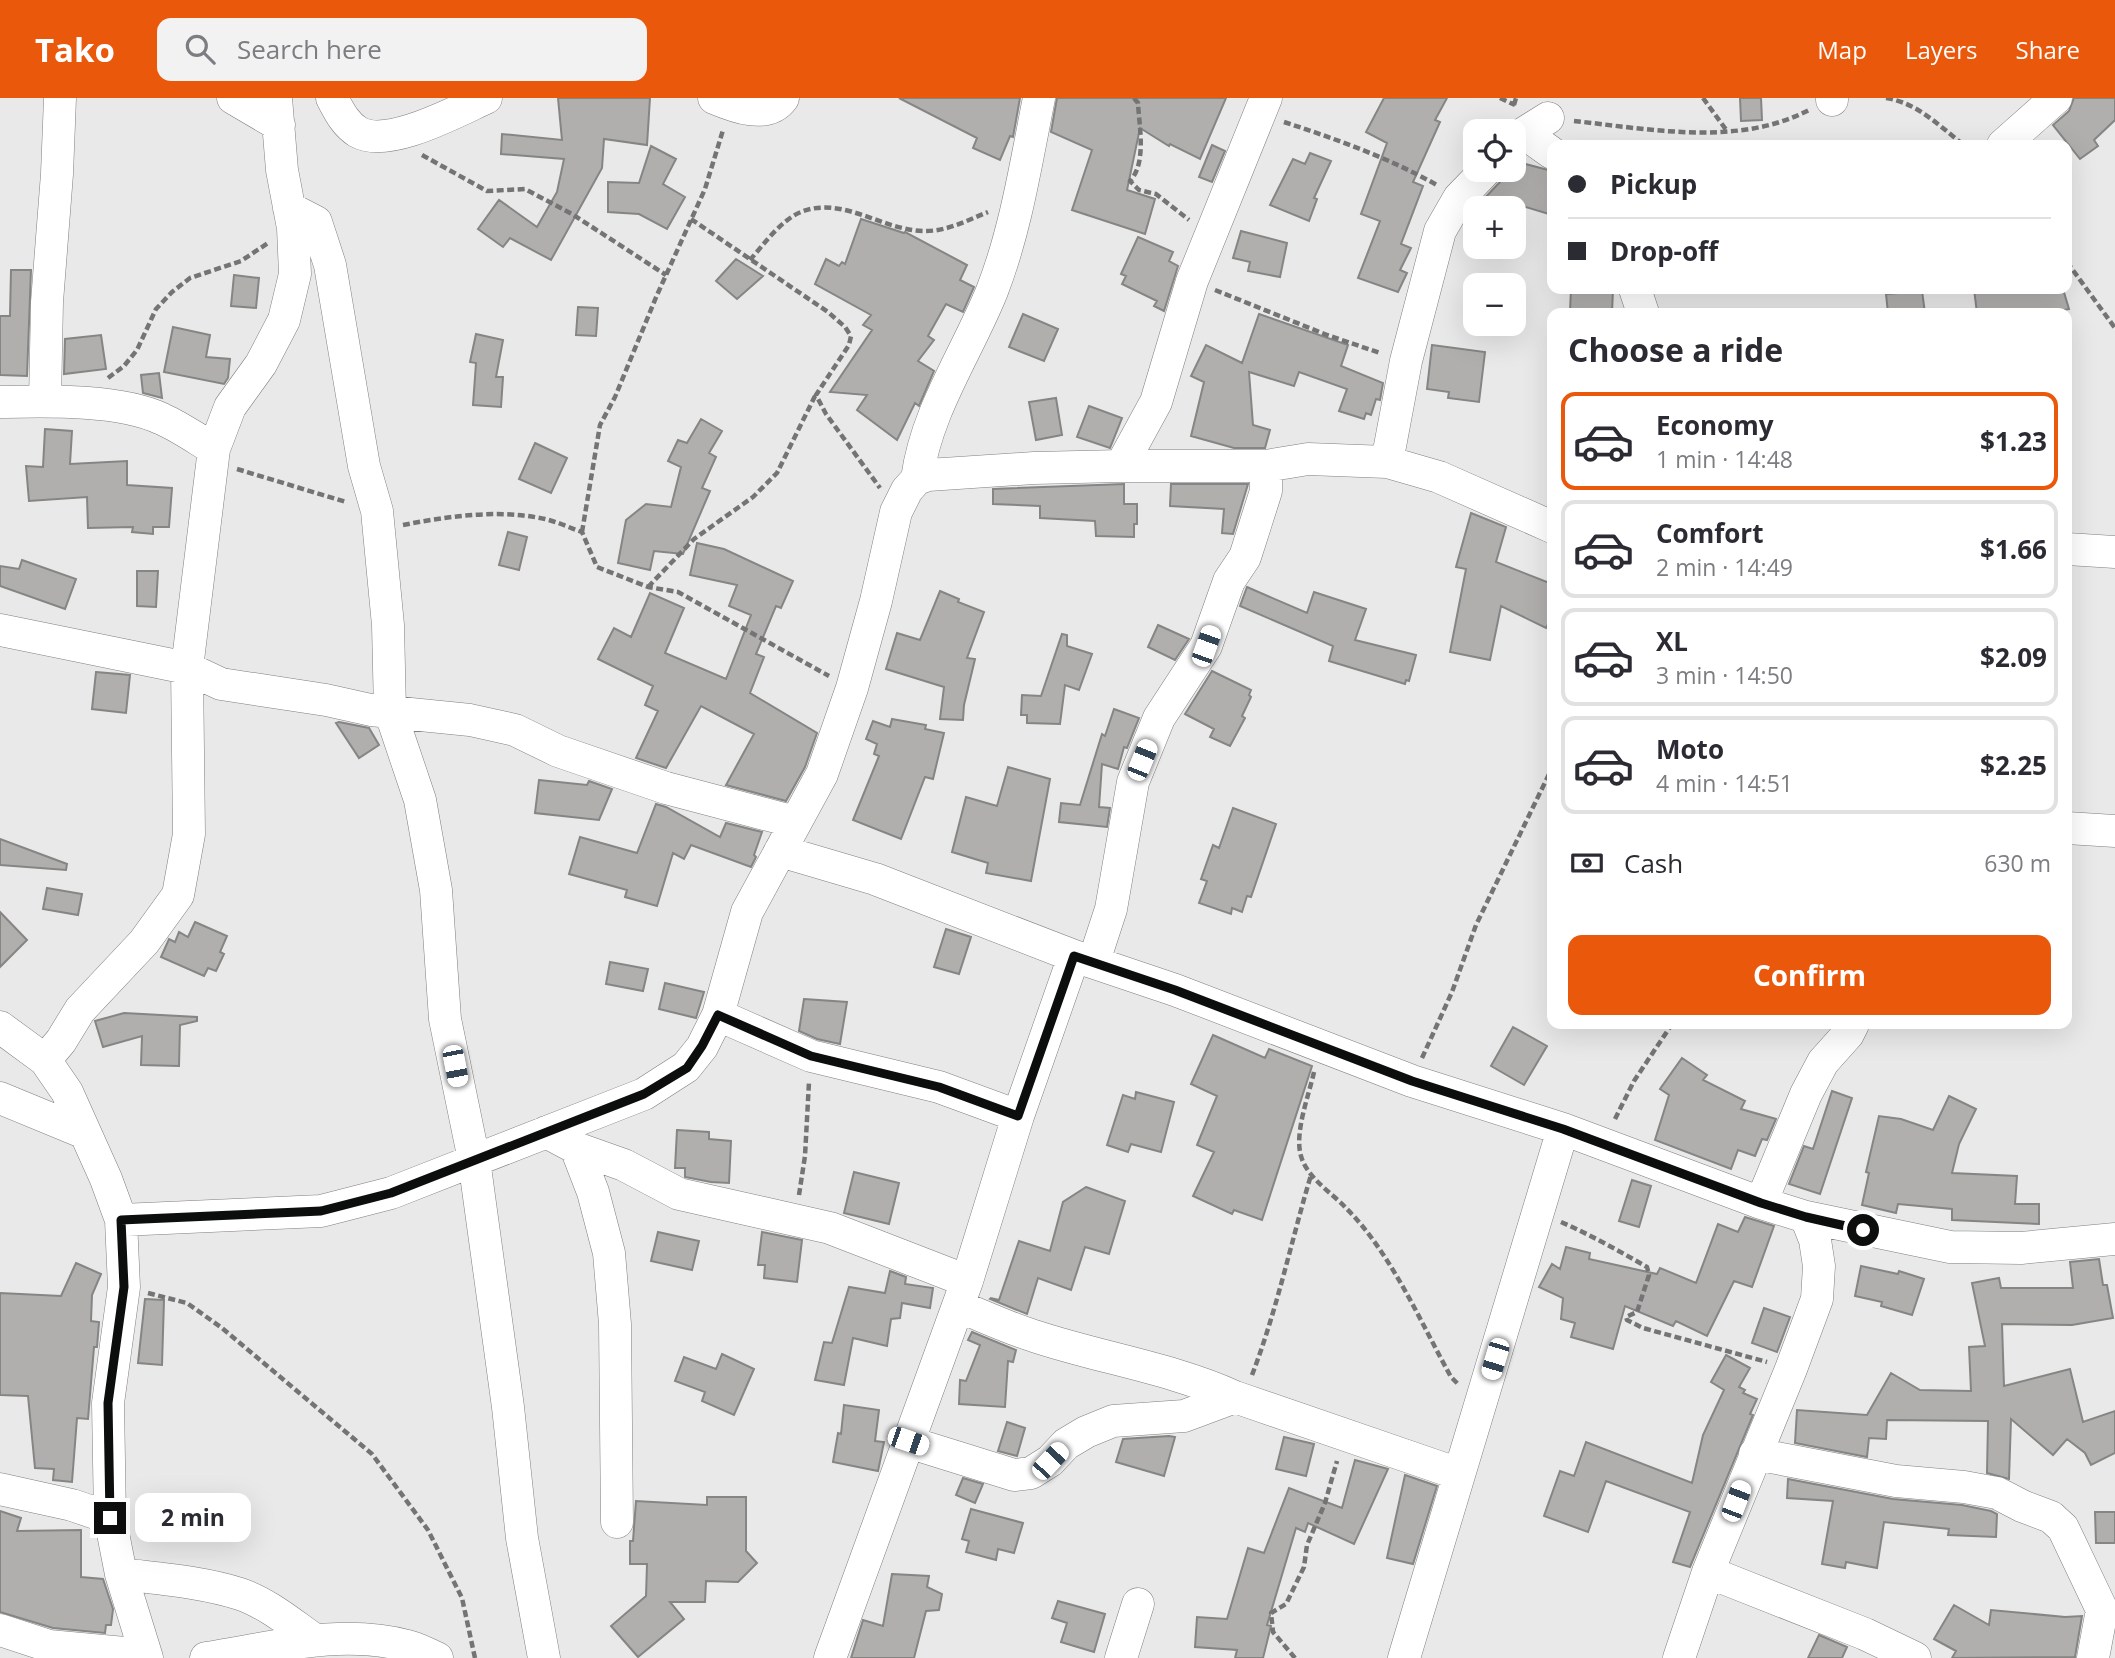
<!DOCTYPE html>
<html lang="en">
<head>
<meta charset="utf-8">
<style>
	:root { --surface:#fff; --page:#f2f2f3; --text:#2b2b33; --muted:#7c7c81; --line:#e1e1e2; --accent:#ea580c }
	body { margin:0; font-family:"Open Sans",sans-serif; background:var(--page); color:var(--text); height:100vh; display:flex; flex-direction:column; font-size:26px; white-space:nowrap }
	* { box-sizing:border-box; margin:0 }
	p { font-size:23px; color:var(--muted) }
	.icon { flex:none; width:38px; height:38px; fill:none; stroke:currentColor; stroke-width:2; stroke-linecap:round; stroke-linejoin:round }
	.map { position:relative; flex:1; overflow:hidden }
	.sheet { position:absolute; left:1547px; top:210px; width:525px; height:721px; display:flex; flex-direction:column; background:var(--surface); border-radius:14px; box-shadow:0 7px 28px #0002 }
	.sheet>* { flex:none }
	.banner { position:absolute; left:1547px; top:42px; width:525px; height:154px; border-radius:14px; box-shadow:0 7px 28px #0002; display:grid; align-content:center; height:154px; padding:0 21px; background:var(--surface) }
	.buttons { position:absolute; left:1463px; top:21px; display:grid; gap:14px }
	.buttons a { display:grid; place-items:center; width:63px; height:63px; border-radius:14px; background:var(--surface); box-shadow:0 7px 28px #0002; font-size:35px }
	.end { position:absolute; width:32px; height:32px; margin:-16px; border:9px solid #0c0d0d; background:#fff; box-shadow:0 0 0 4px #fff }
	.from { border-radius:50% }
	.bubble { position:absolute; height:49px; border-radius:14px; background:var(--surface); box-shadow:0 7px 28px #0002; font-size:23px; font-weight:700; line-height:49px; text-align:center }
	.car { position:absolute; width:21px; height:42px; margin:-21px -10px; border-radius:9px; box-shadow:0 0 5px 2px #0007; background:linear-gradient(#fff 24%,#345 0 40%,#fff 0 76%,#345 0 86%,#fff 0) }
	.banner b { display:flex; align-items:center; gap:24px; height:66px; font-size:26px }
	.banner b+b { border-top:2px solid var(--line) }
	.banner i { width:18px; height:18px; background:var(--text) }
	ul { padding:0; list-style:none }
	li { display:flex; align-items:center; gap:21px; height:98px; margin:0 14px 10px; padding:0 7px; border:4px solid var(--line); border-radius:14px }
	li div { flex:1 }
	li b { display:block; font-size:26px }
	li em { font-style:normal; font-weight:700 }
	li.selected { border-color:var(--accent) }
	li>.icon { width:63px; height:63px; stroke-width:1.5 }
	h2 { padding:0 21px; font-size:32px; line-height:84px }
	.pay { display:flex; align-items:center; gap:18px; height:77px; padding:0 21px; font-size:26px }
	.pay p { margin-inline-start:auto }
	.cta { display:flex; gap:14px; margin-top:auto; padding:14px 21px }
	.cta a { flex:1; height:80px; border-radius:14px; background:var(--accent); color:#fff; font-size:28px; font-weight:700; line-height:80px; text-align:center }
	header { display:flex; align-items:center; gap:42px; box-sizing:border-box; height:98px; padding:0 35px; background:var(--accent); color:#fff }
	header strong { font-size:33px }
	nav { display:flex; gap:38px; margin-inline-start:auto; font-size:24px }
	.search { width:490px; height:63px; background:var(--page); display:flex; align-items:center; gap:18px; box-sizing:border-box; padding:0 24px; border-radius:14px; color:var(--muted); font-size:26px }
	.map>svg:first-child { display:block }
	.building { fill:#b0afae; stroke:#858584; stroke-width:2 }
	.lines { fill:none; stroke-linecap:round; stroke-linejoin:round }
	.minor-casing { stroke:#7e7f80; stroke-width:33 }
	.path { stroke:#747475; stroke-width:4.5; stroke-dasharray:7 3.5; stroke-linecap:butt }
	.minor { stroke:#fff; stroke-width:32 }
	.route { stroke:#0c0d0d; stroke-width:9 }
</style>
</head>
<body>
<header>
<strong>Tako</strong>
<div class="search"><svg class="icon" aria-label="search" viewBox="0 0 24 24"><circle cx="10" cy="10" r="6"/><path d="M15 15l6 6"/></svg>Search here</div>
<nav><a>Map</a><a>Layers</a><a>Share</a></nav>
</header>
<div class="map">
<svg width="2115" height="1560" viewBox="0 0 2115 1560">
	<rect width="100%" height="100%" fill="#e9e9ea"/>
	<path class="building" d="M558,0H650L647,47L604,41L602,70L551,162L510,140L503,149L478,131L499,102L537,129L557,94L564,61L501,56L502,36L562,42Z
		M899,0H1020L1013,39L1010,38L1000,62L973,50L977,40Z
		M1057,0H1226L1200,61L1170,46L1169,48L1140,30L1127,92L1155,101L1145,136L1072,112L1092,52L1051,34Z
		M1384,0H1447L1435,22L1440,24L1413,84L1423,88L1401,146L1411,150L1400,172L1407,175L1398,194L1358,180L1380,123L1361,116L1387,45L1366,34Z
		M1740,0H1761L1762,22L1741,23Z
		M2074,0H2115V22L2094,42L2098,48L2080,61L2053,27L2069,13Z
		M1212,47L1225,53L1212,84L1199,79Z
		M651,48L676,61L663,86L685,99L667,131L639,116L608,114V84L639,85Z
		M1310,55L1331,63L1314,100L1317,101L1309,123L1270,107L1293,61L1305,66Z
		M1514,63L1552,73V117L1519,107L1516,116L1514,115V110H1498L1480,105L1500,84L1504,72H1514Z
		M861,121L904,135L905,134L967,167L960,182L974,189L963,214L946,206L928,238L934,242L918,263L934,273L919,308L915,305L897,342L857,312L867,297L830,294L872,232L863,227L871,217L815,186L826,161L839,168L842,164L845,166Z
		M1241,133L1287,145L1280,179L1248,173L1250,164L1233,160Z
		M1138,139L1173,154L1169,163L1178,168L1164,213L1154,208L1157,203L1122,186L1126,178L1121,176Z
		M736,161L763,178L737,201L716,183Z
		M11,172H31L27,278L0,277V218H10Z
		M234,177L259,180L256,210L231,208Z
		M1571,191H1613L1612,215L1570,213Z
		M1974,191H2063L2069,211L2050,215H2029L2028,212L1977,215Z
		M1922,193L1925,215H1888L1886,196Z
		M578,209L598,210L596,238L576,237Z
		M1023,216L1058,231L1044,263L1009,249Z
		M1259,216L1348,247L1341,268L1383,285L1380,302L1376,301L1371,317L1366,315L1364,321L1339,313L1347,291L1299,274L1294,288L1249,274L1253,327L1270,332L1265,350H1234L1191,338L1204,284L1191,278L1206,247L1242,265Z
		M173,229L210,237L206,259L230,261L228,280L224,286L164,274Z
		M476,236L503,242L496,279H503L501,309L473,307L476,265L470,264Z
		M101,237L106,271L64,276L65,241Z
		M1432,247L1485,254L1479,304L1448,300L1449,294L1427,291Z
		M159,275L162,300L143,295L141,277Z
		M1056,300L1062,337L1036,342L1029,304Z
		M1089,308L1122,320L1110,350L1077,339Z
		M701,321L722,333L709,355L716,359L702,390L710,393L683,456L654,453L650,472L618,465L626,422L646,406L671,409L681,369L668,363L678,342L687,345Z
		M45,331L72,333L70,366L127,363V387L172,390L169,429H153V436L132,434L133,429L88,430L87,399L29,403L26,368L43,369Z
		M535,345L567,360L551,395L519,381Z
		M1124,386V406H1137V426H1134V439L1096,438L1095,423L1040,420V408L993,406V391Z
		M1171,386H1248L1233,436L1222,435L1224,411L1170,408Z
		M1471,415L1506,429L1496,464L1552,486V519L1546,530L1501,508L1490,562L1450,554L1466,471L1456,469Z
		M508,434L527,439L519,472L499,467Z
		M697,445L724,451L793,483L781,510L776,508L756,556L764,559L750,595L817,635L805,669L786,703L726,687L754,636L701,608L666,670L636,660L658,613L645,607L653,588L598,561L614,530L631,539L650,495L684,510L665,555L726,581L751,517L729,508L737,487L690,477Z
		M22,462L76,481L65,511L0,488V468L19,471Z
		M137,473H158L156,509L137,508Z
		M1247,489L1307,515L1314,494L1366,511L1355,542L1416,557L1409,583L1406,582L1405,586L1329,563L1333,548L1240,508Z
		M940,493L959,501L958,504L984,514L967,560L975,561L964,607L963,622L940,621L944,589L886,571L897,535L920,542Z
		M1158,527L1189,541L1175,562L1148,549Z
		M1062,536L1067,537V548L1092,556L1079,592L1065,587L1060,626L1027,625V617H1021L1022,597L1041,598Z
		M1212,573L1251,592L1249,597L1251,599L1242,618L1245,620L1230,648L1210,639L1214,631L1185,616Z
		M96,574L130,577L126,615L92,611Z
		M1114,611L1139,620L1127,650L1124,649L1118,671L1102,666L1099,709L1110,710L1107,729L1059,724L1061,705L1080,707L1102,636L1105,638Z
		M892,621L926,627L925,631L944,635L933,681L925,679L901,741L853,722L879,658L874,656L877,646L866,641L873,623L890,629Z
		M339,624L369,630L379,647L359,660L336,625Z
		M1008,669L1050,681L1031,783L986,775L988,765L952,754L966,699L997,708Z
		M539,682L587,687L589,683L612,691L599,722L535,715Z
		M656,706L666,709L720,739L726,725L762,734L754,757L756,759L751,769L691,747L684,761L673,755L657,808L625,799L627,792L569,776L580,739L637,755Z
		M1233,710L1276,726L1251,799L1247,798L1242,814L1232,810L1231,816L1199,805L1207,783L1201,781L1213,747L1219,750Z
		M0,741L67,766L66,772L0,767Z
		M47,790L82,796L78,817L43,811Z
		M0,814L27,842L0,869Z
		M195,824L227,838L220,854L224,856L216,873L208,870L204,878L161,859L169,841L175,844L179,834L188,839Z
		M946,831L971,839L959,876L934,869Z
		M610,864L648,871L643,893L606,886Z
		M665,885L704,894L696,920L659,911Z
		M804,901L847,904L840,946L817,941L799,933Z
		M124,915L197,919V923L180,927L179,968L141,967L142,938L103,949L95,923Z
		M1513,929L1547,948L1524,987L1491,968Z
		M1213,937L1265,960L1269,951L1312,968L1262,1122L1234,1112L1232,1116L1193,1098L1214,1054L1197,1047L1217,998L1191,986Z
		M1682,960L1707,977L1703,982L1745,1003L1741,1011L1776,1021L1767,1042L1762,1041L1755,1058L1738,1052L1731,1071L1655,1042L1669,997L1660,991Z
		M1832,993L1852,1000L1820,1096L1789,1086L1804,1048L1813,1051Z
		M1136,994L1174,1004L1161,1054L1131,1046L1128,1054L1107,1047L1123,997L1135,1001Z
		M1949,998L1976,1011L1959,1046L1952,1075L2017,1078L2015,1106H2039V1126L1952,1122V1111L1898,1106L1896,1115L1862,1107L1869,1075L1866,1074L1879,1018L1901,1021L1933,1032Z
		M677,1032L709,1034V1041L731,1043L729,1085L711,1084L685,1079V1070H675Z
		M854,1074L899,1085L889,1126L844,1115Z
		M1632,1082L1651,1088L1639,1129L1619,1123Z
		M1086,1089L1125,1103L1109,1156L1085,1149L1071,1192L1038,1180L1027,1216L990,1201L991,1200L999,1202L1019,1143L1050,1153L1063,1104Z
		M1745,1119L1774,1128L1752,1189L1734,1183L1707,1238L1676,1223L1673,1228L1625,1208L1613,1251L1571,1239L1575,1225L1561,1221L1563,1200L1539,1189L1552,1166L1560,1171L1566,1149L1590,1155L1589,1161L1657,1176L1660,1170L1696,1185L1718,1126L1738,1134Z
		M658,1134L699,1143L692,1172L651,1163Z
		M762,1134L802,1142L797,1184L764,1180L765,1167H758Z
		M2099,1161L2103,1187H2107L2113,1220L2072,1227L2002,1226L2004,1288L2070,1271L2083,1324L2115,1313V1355L2091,1367L2085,1355L2067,1341L2053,1357L2011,1321L2009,1381L1987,1375L1988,1323L1887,1322L1886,1341L1869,1340L1867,1359L1795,1345L1797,1312L1867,1317L1891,1275L1920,1292L1971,1293L1969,1249L1985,1248L1972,1185L1999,1180L2001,1190H2073L2070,1164Z
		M76,1165L101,1176L92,1197L91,1223L99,1224L97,1249H94L88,1321L77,1320L72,1384L53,1382L54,1371L35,1370L28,1298L0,1297V1195L61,1198Z
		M1861,1168L1898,1176L1899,1173L1924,1181L1912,1217L1881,1208L1882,1204L1855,1198Z
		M890,1173L906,1179L905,1186L933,1190L930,1210L902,1205L900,1220L891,1221L887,1248L853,1240L844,1287L815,1282L824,1244L832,1245L849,1189L885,1195Z
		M145,1201L164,1202L162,1267L138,1265Z
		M1764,1210L1790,1219L1777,1254L1752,1245Z
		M972,1234L1016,1252L1013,1264L1008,1263L1005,1309L959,1306L960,1282L966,1283L980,1247L968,1242Z
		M722,1256L754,1271L734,1317L702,1303L705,1294L675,1283L684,1259L716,1271Z
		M1726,1257L1750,1270L1739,1289L1745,1292L1743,1295L1757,1301L1750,1316L1753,1317L1690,1469L1673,1464L1690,1414L1606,1383L1588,1434L1544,1418L1560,1373L1574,1378L1586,1344L1692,1385L1703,1337L1724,1292L1711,1284Z
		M844,1307L879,1312L875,1343L884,1344L878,1373L833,1364L838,1335L841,1336Z
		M1007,1324L1025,1330L1017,1358L998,1353Z
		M1169,1338L1175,1339L1164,1378L1116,1364L1123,1341Z
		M1284,1339L1314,1346L1306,1378L1276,1371Z
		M1355,1362L1388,1371L1354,1446L1308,1425L1305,1434L1296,1430L1267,1527L1271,1528L1263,1560H1235L1237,1552L1195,1549L1197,1519L1227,1521L1248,1450L1264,1455L1289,1390L1342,1410Z
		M1405,1377L1437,1388L1413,1466L1387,1460Z
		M963,1380L983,1386L975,1405L956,1397Z
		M1788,1381L1893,1401L1962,1407L1991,1413L1997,1416L1996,1439L1948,1437L1949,1431L1884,1424L1877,1470L1846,1464L1845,1470L1822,1466L1833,1403L1787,1400Z
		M707,1399H746V1453L757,1465L738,1484L706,1483L705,1504H670L684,1521L638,1559L611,1528L646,1498L647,1466H630V1443H633L636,1403L707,1407Z
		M971,1411L1023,1425L1014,1455L998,1451L996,1462L966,1454L969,1443L962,1441Z
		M0,1413L21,1420L17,1433L81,1432V1479L103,1481L113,1511L111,1527H106L105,1535L53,1530L0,1514Z
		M2095,1414H2115V1445H2096Z
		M892,1476L929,1478L927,1489L942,1496L939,1512L926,1513L914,1560H851L863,1522L883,1528Z
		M1058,1503L1105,1516L1094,1554L1061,1544L1067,1525L1052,1520Z
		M1954,1507L1989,1527L1991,1512L2065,1519L2082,1518L2075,1559L1952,1560L1956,1553L1934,1541Z
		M1819,1537L1847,1549L1842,1560H1808Z"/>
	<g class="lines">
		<g class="minor-casing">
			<path id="minor" d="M233,0L279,27
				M332,0C339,13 345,26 358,34C388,51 457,13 486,0
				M714,0C733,8 767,22 783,0
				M1832,2V0
				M1524,35L1552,55
				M1514,45L1524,35L1548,20
				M2003,47L2056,0
				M289,110L316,124L330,167L364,368L377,413L388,527L390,613L420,702L436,792L445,921L474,1062L508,1309L522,1440L544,1560
				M1635,191L1643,215
				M45,303L47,204L57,76L60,0
				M0,304C47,303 120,301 162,321C180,329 197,341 214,351
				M1387,364L1406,263L1440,133L1459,100L1486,72
				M1121,368L1156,304L1192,183L1266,0
				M917,381C926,313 967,255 992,193C1016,131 1026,65 1039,0
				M2067,451L2115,454
				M0,532L187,570L221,586L326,602L371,612L470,622L515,632L558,653L666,690L795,724
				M2067,730L2115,733
				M780,753L875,781L1074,858L1175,892L1412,983L1563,1031L1761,1105L1806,1119L1815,1142L1819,1168L1817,1201L1791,1271L1708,1474L1679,1560
				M1094,863L1111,811L1133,684L1159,620L1206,548L1229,483L1245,459L1266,393V368
				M718,917L811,958L939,989L1018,1018
				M0,929L45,962L67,994L106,1081L121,1122L124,1189L108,1305L110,1420L121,1476L147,1560
				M45,962L61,943L80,912L144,844L178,797L189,736L187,570L214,351L230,309L261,266L284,222L295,176L293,130L282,72L276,0
				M0,1000L85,1035
				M546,1034L576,1050L624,1067L679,1096L830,1130L967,1183
				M576,1050L593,1094L609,1155L615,1226L617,1424
				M1761,1105L1806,996L1823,964L1848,936L1853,926
				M1806,1119L1950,1149L2021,1150L2115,1141
				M121,1122L321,1113L391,1095L644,996L686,969L702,949L718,917L747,814L822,676L852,590L876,503L896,414L907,392L917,381L928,377L1034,370L1121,368H1266L1308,361L1387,364L1439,379L1552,429
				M958,1208C983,1218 1008,1230 1034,1238C1100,1260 1171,1270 1235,1299L1459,1376
				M908,1344L1014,1377L1031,1375L1050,1363L1066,1346L1086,1334L1113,1323L1184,1318L1235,1299
				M1755,1356L1896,1383L1964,1389L1997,1395L2022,1408L2051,1419L2063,1430L2102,1512L2093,1560
				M0,1391L72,1407L110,1420
				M1708,1474L1865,1536L1915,1560
				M121,1476C161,1481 203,1484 240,1496C267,1505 292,1526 315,1542
				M0,1532L49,1548L146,1557
				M206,1560C272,1550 341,1530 407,1548C417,1550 427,1556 437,1560
				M830,1560L967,1183L1018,1018L1074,858
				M1121,1560L1138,1506
				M1404,1560L1563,1031"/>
		</g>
		<path class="path" d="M1134,0L1138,5C1139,27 1147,65 1130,83L1139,92L1156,96L1189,122
			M1500,0L1515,7
			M1703,0L1727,33
			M1886,0C1918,5 1939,28 1964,47
			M1514,7L1516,0
			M1574,23C1650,31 1738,49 1809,12
			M1284,24C1336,41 1389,60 1437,87
			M422,57L487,93L525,91L572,116L666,177
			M691,121L828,214L845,229L851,238L849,247L816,297L826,316L880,390
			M750,162C764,146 781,122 801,114C843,97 885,134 926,133C948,133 968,122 988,114
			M2067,164L2115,230
			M1215,192L1327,237L1380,255
			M108,280L124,268L137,252L156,211L172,194L190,180L241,163L268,145
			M237,371L346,404
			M403,427C449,418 499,411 545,421C558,424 570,430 582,434L597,469L648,489L678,494L829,578
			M582,434L600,327L615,299L657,197L705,91L723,32
			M648,489L694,441L753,399L777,375L815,298
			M1422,960L1452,894L1476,827L1552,670
			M1314,974C1309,997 1294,1035 1301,1058C1307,1080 1331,1094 1346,1110C1391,1155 1420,1223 1451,1279L1458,1286
			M1615,1021L1634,983L1672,926
			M799,1097L805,1058L809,984
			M1561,1124C1591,1137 1619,1153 1647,1169L1649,1177L1637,1214L1626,1219L1627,1222L1643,1230L1767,1264
			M148,1195L187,1205L222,1230L372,1356L428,1432L462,1500L475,1560
			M1252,1277C1277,1212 1291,1144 1311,1077
			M1295,1560L1273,1534L1271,1515L1286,1506L1304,1469L1307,1447L1325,1405L1337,1363"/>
		<use href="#minor" class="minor"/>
	</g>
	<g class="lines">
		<path class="route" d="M110,1420L108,1305L124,1189L121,1122L321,1113L391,1095L644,996L687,970L702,948L718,917L811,958L939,989L1018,1018L1074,858L1175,892L1412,983L1563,1031L1761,1105L1806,1119L1863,1132"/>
	</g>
</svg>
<div class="buttons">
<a><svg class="icon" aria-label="locate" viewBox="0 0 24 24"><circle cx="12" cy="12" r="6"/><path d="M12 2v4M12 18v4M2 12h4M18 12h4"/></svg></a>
<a>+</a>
<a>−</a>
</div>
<i class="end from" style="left:1863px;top:1132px"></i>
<i class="end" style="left:110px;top:1420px"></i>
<div class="bubble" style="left:135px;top:1395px;width:116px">2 min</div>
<i class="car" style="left:1206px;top:548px;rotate:20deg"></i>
<i class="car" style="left:1142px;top:662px;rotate:22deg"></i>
<i class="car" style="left:455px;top:968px;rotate:169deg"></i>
<i class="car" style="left:1495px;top:1261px;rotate:197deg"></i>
<i class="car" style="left:908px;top:1343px;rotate:109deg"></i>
<i class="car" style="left:1050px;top:1363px;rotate:43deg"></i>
<i class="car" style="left:1736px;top:1403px;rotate:21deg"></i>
<div class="banner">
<b><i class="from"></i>Pickup</b>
<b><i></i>Drop-off</b>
</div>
<section class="sheet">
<h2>Choose a ride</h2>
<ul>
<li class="selected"><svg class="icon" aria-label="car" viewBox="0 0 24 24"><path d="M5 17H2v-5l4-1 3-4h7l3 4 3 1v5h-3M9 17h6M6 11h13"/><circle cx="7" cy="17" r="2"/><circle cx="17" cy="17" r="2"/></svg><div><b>Economy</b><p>1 min · 14:48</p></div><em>$1.23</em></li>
<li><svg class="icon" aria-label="car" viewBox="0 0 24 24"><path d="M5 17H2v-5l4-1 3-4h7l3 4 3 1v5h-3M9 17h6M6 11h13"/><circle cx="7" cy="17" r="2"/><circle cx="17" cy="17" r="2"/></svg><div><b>Comfort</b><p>2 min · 14:49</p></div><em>$1.66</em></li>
<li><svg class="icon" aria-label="car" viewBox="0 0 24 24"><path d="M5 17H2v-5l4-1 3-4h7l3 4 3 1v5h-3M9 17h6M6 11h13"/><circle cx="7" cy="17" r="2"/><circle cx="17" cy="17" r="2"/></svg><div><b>XL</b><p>3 min · 14:50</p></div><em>$2.09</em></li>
<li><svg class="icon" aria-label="car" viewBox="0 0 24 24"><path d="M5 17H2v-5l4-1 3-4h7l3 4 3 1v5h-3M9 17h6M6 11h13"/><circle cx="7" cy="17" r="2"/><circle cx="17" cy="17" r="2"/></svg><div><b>Moto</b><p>4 min · 14:51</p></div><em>$2.25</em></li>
</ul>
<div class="pay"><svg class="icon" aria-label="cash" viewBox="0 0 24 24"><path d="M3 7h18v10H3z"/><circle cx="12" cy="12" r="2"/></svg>Cash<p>630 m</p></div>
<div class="cta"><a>Confirm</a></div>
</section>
</div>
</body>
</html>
